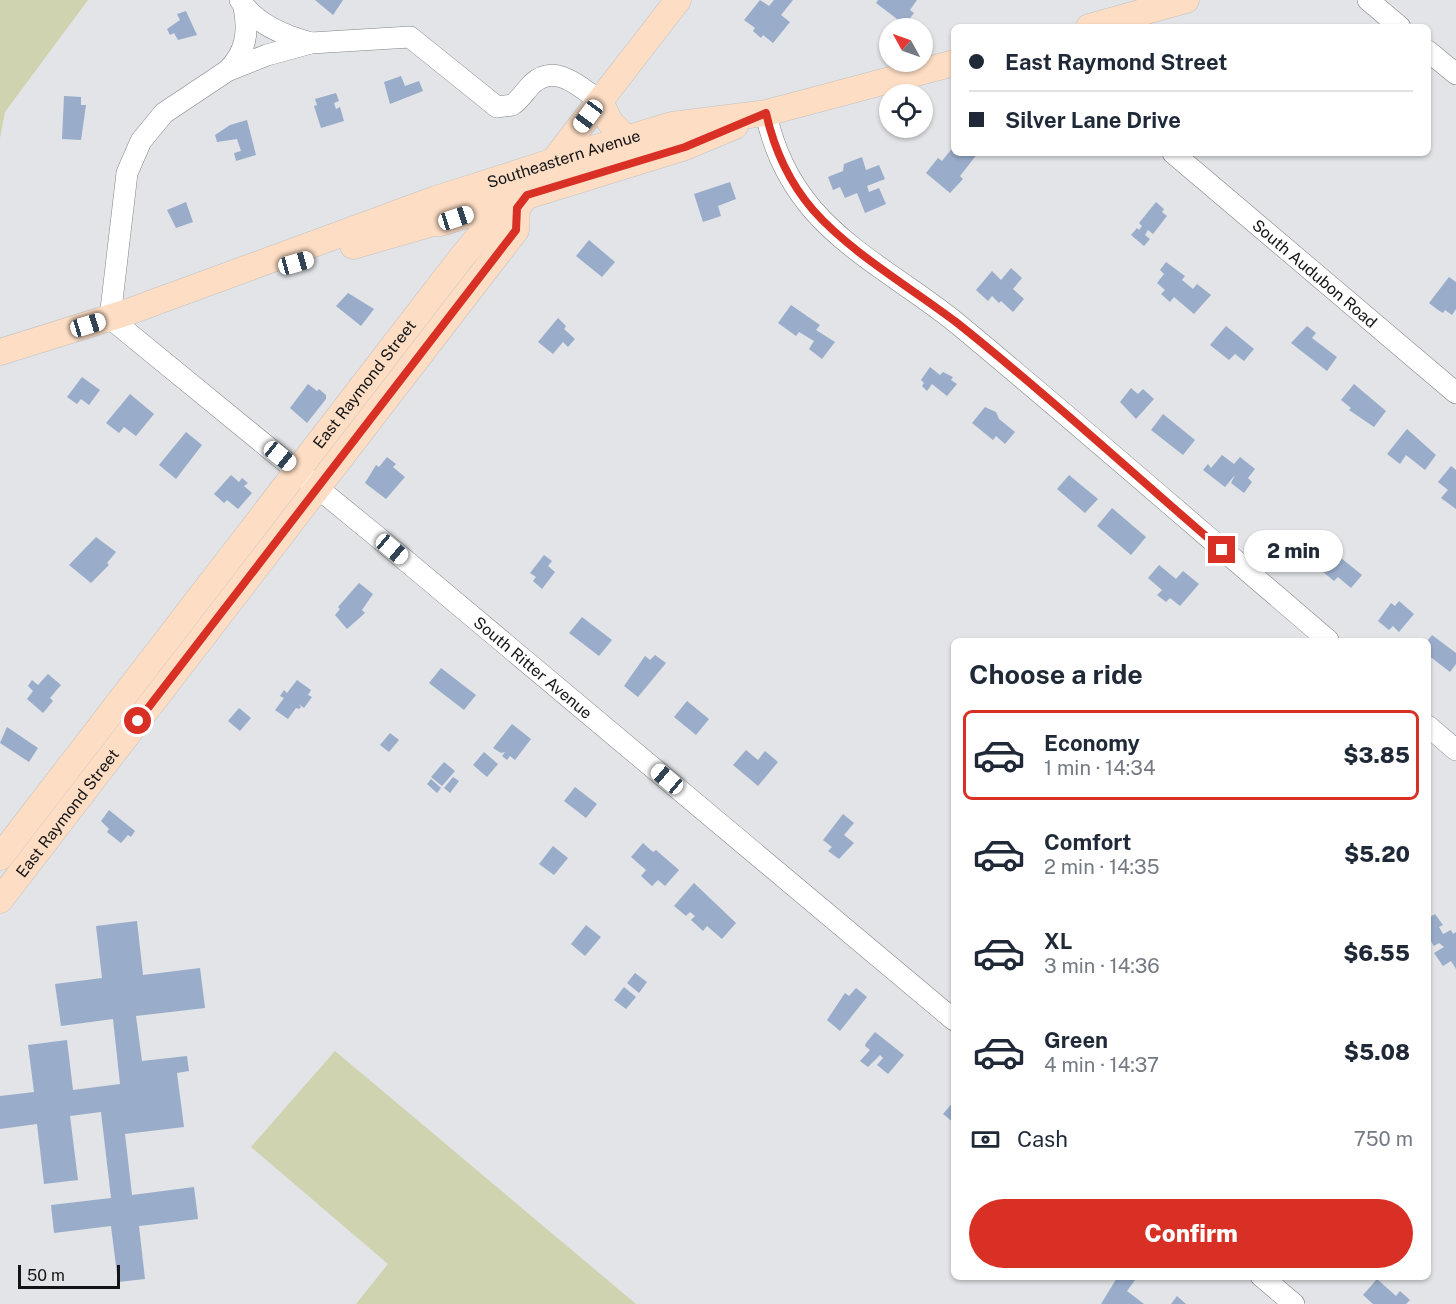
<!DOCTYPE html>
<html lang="en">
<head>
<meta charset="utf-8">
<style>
	:root { --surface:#fff; --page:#f2f2f3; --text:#1f2937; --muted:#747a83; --line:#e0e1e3; --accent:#d93025 }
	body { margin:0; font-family:"Public Sans",sans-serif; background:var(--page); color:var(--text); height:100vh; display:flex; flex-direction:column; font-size:22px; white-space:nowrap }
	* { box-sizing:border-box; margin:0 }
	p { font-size:20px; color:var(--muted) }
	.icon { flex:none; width:33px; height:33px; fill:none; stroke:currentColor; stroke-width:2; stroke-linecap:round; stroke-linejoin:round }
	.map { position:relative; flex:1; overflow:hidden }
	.drawer { position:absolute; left:951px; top:638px; width:480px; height:642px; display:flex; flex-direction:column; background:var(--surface); border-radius:9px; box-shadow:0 2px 4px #0004 }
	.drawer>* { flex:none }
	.top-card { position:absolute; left:951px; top:24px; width:480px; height:132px; border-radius:9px; box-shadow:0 2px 4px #0004; display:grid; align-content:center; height:132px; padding:0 18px; background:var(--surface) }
	.needle { width:39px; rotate:310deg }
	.buttons { position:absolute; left:879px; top:18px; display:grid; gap:12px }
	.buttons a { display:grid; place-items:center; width:54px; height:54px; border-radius:50%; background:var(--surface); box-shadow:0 2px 4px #0004; font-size:30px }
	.scale { position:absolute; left:18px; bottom:15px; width:102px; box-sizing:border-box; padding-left:6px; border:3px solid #131415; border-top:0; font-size:16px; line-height:21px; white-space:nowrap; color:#131415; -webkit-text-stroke:4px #e2e4e7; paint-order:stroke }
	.end { position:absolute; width:27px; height:27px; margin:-14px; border:8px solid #d93025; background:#fff; box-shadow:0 0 0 3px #fff }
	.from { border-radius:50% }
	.bubble { position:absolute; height:42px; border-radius:21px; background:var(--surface); box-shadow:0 2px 4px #0004; font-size:20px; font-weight:800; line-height:42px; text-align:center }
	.car { position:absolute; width:18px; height:36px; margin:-18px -9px; border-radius:8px; box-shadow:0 0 4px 2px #0007; background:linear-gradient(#fff 24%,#345 0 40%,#fff 0 76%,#345 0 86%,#fff 0) }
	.top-card b { display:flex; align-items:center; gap:21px; height:57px; font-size:22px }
	.top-card b+b { border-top:2px solid var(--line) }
	.top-card i { width:15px; height:15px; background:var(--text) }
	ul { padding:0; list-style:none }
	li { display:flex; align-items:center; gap:18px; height:90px; margin:0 12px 9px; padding:0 6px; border:3px solid transparent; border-radius:9px }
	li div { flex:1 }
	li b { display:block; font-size:22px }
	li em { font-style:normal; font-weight:800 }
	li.selected { border-color:var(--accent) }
	li>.icon { width:54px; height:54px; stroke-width:1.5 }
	h2 { padding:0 18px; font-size:27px; line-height:72px }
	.pay { display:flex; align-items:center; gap:15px; height:66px; padding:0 18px; font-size:22px }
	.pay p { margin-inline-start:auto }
	.primary-button { display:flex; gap:12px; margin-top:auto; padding:12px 18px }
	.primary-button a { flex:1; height:69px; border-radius:36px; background:var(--accent); color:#fff; font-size:24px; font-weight:800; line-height:69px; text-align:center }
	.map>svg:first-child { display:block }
	.green { fill:#d0d3af }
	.building { fill:#99acca }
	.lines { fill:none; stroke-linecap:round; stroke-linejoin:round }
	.minor-casing { stroke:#828487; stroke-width:22 }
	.major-casing { stroke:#c2c2c2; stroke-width:27 }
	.minor { stroke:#fff; stroke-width:21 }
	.major { stroke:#fdddc4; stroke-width:26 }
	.route { stroke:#d93025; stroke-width:8 }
	.labels { text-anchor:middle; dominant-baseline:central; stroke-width:5; stroke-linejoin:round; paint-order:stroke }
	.street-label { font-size:16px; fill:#131415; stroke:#e2e4e7 }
</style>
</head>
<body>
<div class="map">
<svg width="1456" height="1304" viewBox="0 0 1456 1304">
	<rect width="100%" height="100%" fill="#e2e4e7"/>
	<path class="green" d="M0,0H88L5,112L0,138Z
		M335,1051L636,1304H356L388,1264L251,1147Z"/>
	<path class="building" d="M315,0H343L333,15Z
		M760,0L769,6L774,0H793L781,15L790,22L773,43L763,35L761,38L753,31L755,28L744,20Z
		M878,0H917L910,10L914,13L905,25L876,3Z
		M186,11L197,35L178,40L174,33L170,35L167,29L180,20L177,14Z
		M401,76L405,86L419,81L423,91L390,104L384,82Z
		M336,93L339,101L334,103L336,109L340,107L344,121L321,128L314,106L317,105L315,99Z
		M64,96L81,97V105H86L81,140L62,139Z
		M247,120L256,155L236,161L234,153L241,151L237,139L217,142L215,135L230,125Z
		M954,146V153H978L960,176L963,179L950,193L926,173L938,158L942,161Z
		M862,157L866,170L879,165L885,179L867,186L869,192L879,188L886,204L865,213L857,193L845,198L840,187L833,190L828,177L843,171L844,164Z
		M730,182L736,199L718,206L721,216L703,222L694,194Z
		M186,202L193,222L176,228L167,210Z
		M1156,202L1164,209L1162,212L1167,216L1153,234L1148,230L1145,235L1150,239L1144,246L1131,235L1137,228L1139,230L1142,226L1139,223Z
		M589,240L615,262L602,277L576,256Z
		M1166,262L1185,276L1182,280L1193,289L1197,284L1211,295L1194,314L1174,297L1170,302L1161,294L1165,290L1157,283L1164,274L1160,270Z
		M1011,268L1022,278L1013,289L1024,299L1013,312L1001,301L999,303L992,296L988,301L976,290L992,271L1001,280Z
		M1449,277L1456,282V309L1452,315L1445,310L1443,313L1438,310L1429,303Z
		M348,293L374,309L361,326L336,306Z
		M791,305L820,325L816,330L835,342L822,359L809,349L814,341L799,332L796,336L778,323Z
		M558,318L566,326L564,329L575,339L568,347L563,342L553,354L538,342Z
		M1226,326L1254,349L1244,361L1235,354L1229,360L1210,345Z
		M1307,326L1316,333L1312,338L1337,357L1327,371L1291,343Z
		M930,367L940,375L943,372L953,377L951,380L957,384L947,396L932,384L927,391L922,386L924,383L921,380Z
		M82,377L100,390L89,405L81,399L77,404L67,397Z
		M308,384L317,391L319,389L326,395V399L307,423L290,408Z
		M1354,384L1386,411L1374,427L1349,410L1351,408L1341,400Z
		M1131,388L1138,394L1143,389L1154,399L1136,419L1120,402Z
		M130,394L154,414L136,436L124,427L119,433L106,423Z
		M985,407L996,412L999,419L1015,432L1005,444L996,436L993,440L972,423Z
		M1163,414L1195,440L1183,455L1151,430Z
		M1407,429L1436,455L1425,470L1406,455L1400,464L1387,454Z
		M186,432L202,445L176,479L159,465Z
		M1222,455L1234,464L1240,457L1255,469L1248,478L1252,482L1244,493L1231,483L1235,475L1225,487L1203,470L1208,464L1211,468Z
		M387,457L396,464L393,467L405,477L386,499L365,483L376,465L379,467Z
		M1451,466L1456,470V509L1441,498L1448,490L1438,482Z
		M231,475L239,482L242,478L248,483L244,486L252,493L238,509L227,500L224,503L214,494Z
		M1069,475L1098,499L1085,513L1057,489Z
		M1112,508L1146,537L1131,555L1097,526Z
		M96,537L116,552L107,563L109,565L91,583L69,565Z
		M1320,541L1362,575L1351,588L1338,577L1334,581L1306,558Z
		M544,555L552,561L548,566L555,572L542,589L533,581L536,577L530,573Z
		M1159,565L1176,579L1183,571L1199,584L1180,606L1170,598L1166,602L1157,595L1162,590L1148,578Z
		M359,583L373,594L362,610L365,613L347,629L335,615L340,609L338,607Z
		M1399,601L1414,614L1399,632L1393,626L1389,630L1378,621L1391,603L1395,606Z
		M582,617L612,640L599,656L569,633Z
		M1432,635L1456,653V664L1450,672L1428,655V640Z
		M655,655L666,663L638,697L624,686L645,656L650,660Z
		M441,668L476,695L464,710L429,683Z
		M48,674L61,685L50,698L53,701L43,713L27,699L33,691L28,686L32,680L38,685Z
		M297,680L311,690L308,695L312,697L304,708L299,704L301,707L299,709L296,708L288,719L275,710L284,698L280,696L284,690L287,693Z
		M687,701L709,719L696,735L674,717Z
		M239,708L251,718L240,731L228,721Z
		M512,724L531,739L515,760L510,756L507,760L502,756L505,752L501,753L493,748Z
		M7,727L38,748L29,762L0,743Z
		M390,733L399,740L389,752L380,745Z
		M746,750L758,760L765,751L778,762L758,786L733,765Z
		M484,752L498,764L487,777L473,765Z
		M444,762L455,771L442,786L431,777Z
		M453,777L459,781L450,793L444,788Z
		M431,779L441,788L437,793L427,784Z
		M575,787L597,804L586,818L564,801Z
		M109,810L135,831L131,837L128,835L121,843L107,832L109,829L101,821Z
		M843,814L854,823L844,835L854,843L839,859L828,851L832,847L823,840Z
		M643,843L653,852L656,850L679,870L665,886L658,880L652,886L641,876L646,870L631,857Z
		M553,846L568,858L554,875L539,864Z
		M694,883L736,923L722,939L707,926L703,931L691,920L695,916L690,912L686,916L674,906Z
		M1435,914L1443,925L1439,927L1443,934L1451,930L1453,934L1456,932V969L1451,961L1443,966L1434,953L1444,947L1439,943L1434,946L1428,937V918Z
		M137,921L143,975L200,968L205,1008L136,1016L142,1061L187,1056L189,1071L177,1073L184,1127L125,1134L132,1195L194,1187L198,1219L139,1226L145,1279L118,1282L111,1226L54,1233L51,1205L111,1198L101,1112L70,1116L78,1180L44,1184L37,1124L0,1129V1096L34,1092L28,1045L67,1040L73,1090L120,1084L113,1019L61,1026L55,984L102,978L96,926Z
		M586,925L601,937L585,956L571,944Z
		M635,973L647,982L639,993L627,983Z
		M624,987L636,997L626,1009L614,1000Z
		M856,988L867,997L840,1031L827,1020L845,993L849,996Z
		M875,1032L904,1055L888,1074L877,1065L883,1058L880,1055L868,1067L860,1061L870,1050L865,1046L866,1043Z
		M954,1101V1123L943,1114Z
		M1118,1276H1138L1127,1291L1144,1304H1101Z
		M1377,1279L1396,1296L1400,1291L1410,1300L1406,1304H1373L1363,1295Z
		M1177,1296L1186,1304H1171Z"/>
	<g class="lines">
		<g class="minor-casing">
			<g id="minor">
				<path d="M240,0C255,24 285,36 311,43"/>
				<path d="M1368,0L1400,27"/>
				<path d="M1428,51L1456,74"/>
				<path d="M227,71C246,53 249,32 244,7"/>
				<path id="s1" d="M600,101C580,87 555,62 532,84C525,91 520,100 512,105L497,107L410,37L311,43L267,55L227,71L164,113L141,141L127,173L110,318L374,534L954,1020"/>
				<path d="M766,113C773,148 789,182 813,210C853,256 912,286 959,325C1083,428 1205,535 1328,640"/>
				<path id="s2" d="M1173,153L1456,393"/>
				<path d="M1428,726L1456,750"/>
				<path d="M1261,1276L1294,1304"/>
			</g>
		</g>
		<g class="major-casing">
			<g id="major">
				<path d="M1089,27L1186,0"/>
				<path d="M600,101L610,122L627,139"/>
				<path d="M353,246L433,223H440L685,147L735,126"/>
				<path id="s3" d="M0,352L128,312L436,199L586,151L672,125L766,113L954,63"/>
				<path id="s4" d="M0,857L461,258L495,217L517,208L678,0"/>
				<path id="s5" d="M0,900L516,230L517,208"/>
			</g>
		</g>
		<use href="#minor" class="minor"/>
		<use href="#major" class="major"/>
	</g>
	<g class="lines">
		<path class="route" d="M138,721L516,230L517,208L527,195L685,147L766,113C774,149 789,182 813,210C851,253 910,287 956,322C1047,394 1133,474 1222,550"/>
	</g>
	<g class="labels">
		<g class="street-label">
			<text stroke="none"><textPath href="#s3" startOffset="596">Southeastern Avenue</textPath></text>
			<text stroke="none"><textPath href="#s2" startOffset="186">South Audubon Road</textPath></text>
			<text stroke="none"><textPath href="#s4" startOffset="597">East Raymond Street</textPath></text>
			<text stroke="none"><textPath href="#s1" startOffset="1263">South Ritter Avenue</textPath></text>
			<text stroke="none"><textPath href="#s5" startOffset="110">East Raymond Street</textPath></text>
		</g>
	</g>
</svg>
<div class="buttons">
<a><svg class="needle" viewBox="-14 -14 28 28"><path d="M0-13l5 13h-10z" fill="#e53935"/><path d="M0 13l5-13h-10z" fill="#747a83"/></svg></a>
<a><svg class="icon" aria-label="locate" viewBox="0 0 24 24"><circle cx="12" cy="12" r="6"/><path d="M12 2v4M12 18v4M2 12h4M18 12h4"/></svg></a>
</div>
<div class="scale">50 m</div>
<i class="end from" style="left:138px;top:721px"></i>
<i class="end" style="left:1222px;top:550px"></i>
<div class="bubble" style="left:1244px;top:530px;width:99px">2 min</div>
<i class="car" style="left:588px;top:116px;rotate:217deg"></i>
<i class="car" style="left:456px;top:218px;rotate:72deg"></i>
<i class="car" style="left:296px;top:263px;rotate:74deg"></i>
<i class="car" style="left:88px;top:325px;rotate:73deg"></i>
<i class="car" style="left:280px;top:456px;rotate:129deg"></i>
<i class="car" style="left:392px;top:549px;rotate:130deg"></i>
<i class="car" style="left:667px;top:779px;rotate:310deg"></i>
<div class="top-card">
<b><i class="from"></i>East Raymond Street</b>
<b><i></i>Silver Lane Drive</b>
</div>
<section class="drawer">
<h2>Choose a ride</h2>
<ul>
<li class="selected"><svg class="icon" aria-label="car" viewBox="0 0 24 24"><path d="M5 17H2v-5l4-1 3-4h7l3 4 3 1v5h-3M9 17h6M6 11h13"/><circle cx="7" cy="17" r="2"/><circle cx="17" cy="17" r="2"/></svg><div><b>Economy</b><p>1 min · 14:34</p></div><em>$3.85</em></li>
<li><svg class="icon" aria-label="car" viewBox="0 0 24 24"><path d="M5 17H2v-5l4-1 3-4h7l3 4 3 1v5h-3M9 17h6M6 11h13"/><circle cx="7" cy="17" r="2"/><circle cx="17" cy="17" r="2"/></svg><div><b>Comfort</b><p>2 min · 14:35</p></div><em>$5.20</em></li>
<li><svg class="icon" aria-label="car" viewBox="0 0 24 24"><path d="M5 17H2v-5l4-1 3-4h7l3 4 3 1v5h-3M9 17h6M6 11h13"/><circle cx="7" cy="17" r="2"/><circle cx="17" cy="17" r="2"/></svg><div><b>XL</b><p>3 min · 14:36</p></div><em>$6.55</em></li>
<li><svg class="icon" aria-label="car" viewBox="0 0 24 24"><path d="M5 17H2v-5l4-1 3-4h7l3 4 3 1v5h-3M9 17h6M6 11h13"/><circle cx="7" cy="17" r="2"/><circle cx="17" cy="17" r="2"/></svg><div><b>Green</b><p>4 min · 14:37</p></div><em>$5.08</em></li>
</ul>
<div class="pay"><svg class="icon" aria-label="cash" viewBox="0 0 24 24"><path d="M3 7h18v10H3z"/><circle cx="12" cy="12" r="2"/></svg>Cash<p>750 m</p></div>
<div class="primary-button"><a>Confirm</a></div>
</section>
</div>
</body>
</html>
